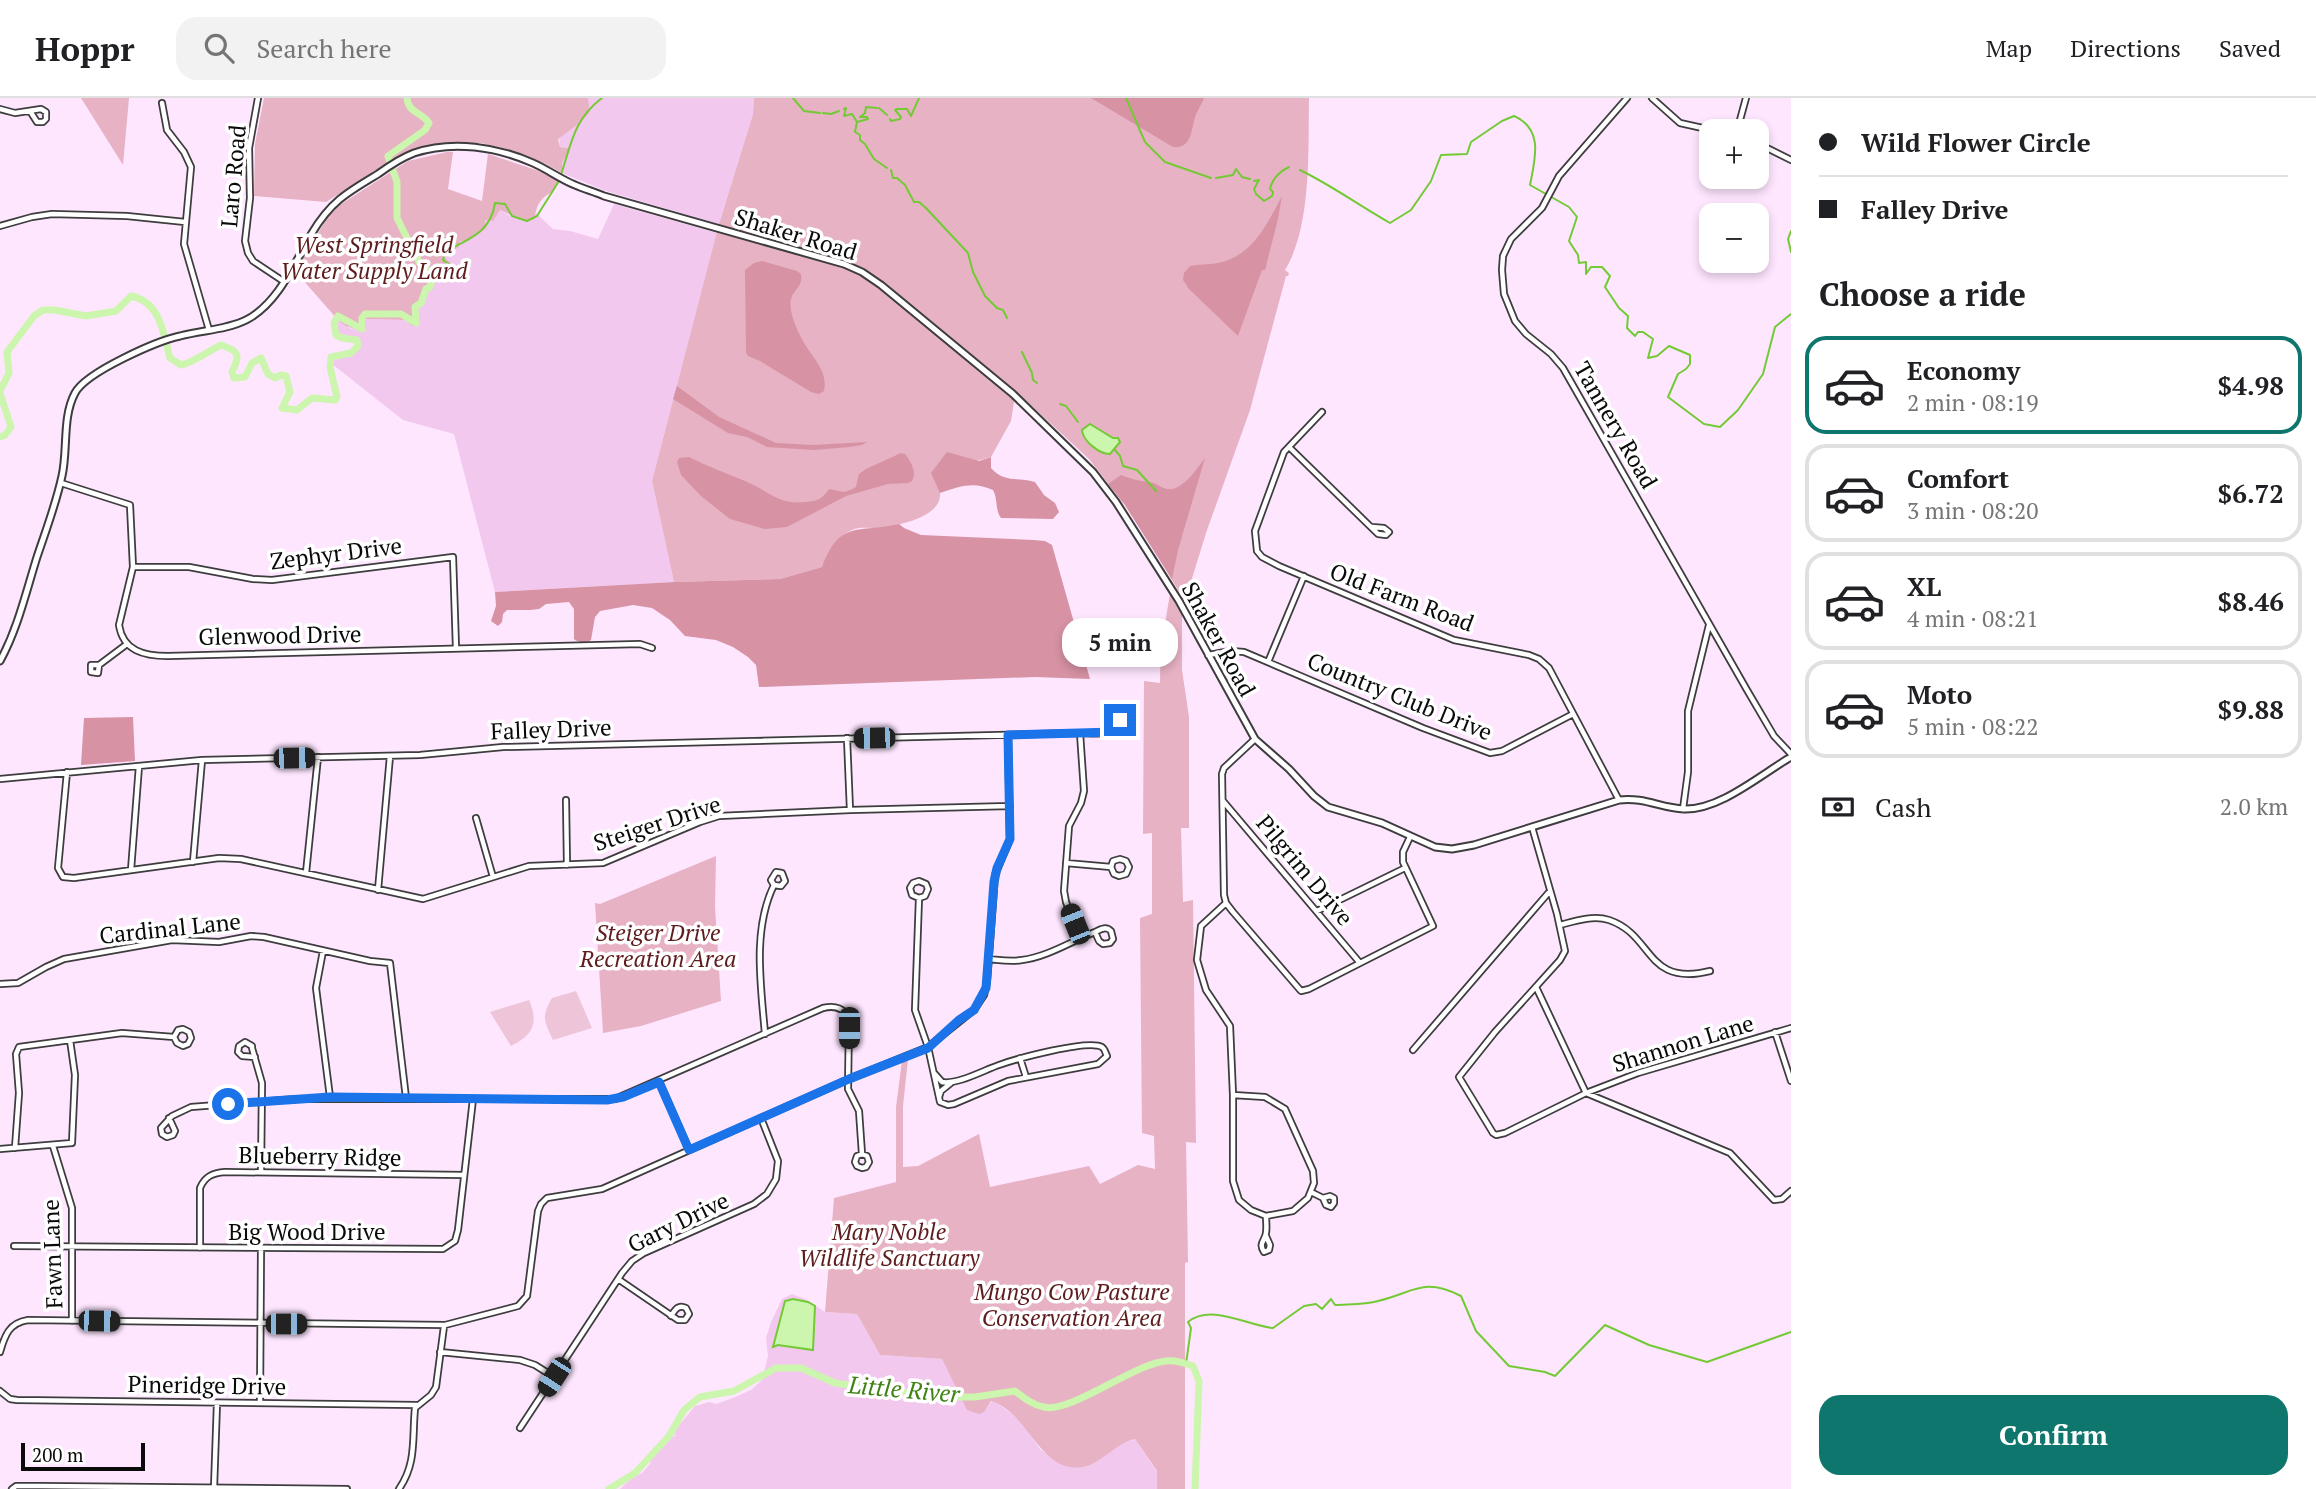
<!DOCTYPE html>
<html lang="en">
<head>
<meta charset="utf-8">
<style>
	:root { --surface:#fff; --page:#f2f2f2; --text:#202124; --muted:#757577; --line:#e0e0e0; --accent:#0f766e }
	body { margin:0; font-family:"PT Serif",serif; background:var(--page); color:var(--text); height:100vh; display:flex; flex-direction:column; font-size:26px; white-space:nowrap }
	* { box-sizing:border-box; margin:0 }
	p { font-size:23px; color:var(--muted) }
	.icon { flex:none; width:38px; height:38px; fill:none; stroke:currentColor; stroke-width:2; stroke-linecap:round; stroke-linejoin:round }
	.map { position:relative; flex:1; overflow:hidden }
	.side { display:flex; flex-direction:column; background:var(--surface); width:525px }
	.side>* { flex:none }
	.top-card { display:grid; align-content:center; height:154px; padding:0 28px; background:var(--surface) }
	.buttons { position:absolute; left:1699px; top:21px; display:grid; gap:14px }
	.buttons a { display:grid; place-items:center; width:70px; height:70px; border-radius:14px; background:var(--surface); box-shadow:0 4px 10px #0003; font-size:35px }
	.scale { position:absolute; left:21px; bottom:18px; width:124px; box-sizing:border-box; padding-left:7px; border:4px solid #0a0a0a; border-top:0; font-size:19px; line-height:24px; white-space:nowrap; color:#0a0a0a; -webkit-text-stroke:5px #fff; paint-order:stroke }
	.end { position:absolute; width:32px; height:32px; margin:-16px; border:9px solid #1a73e8; background:#fff; box-shadow:0 0 0 4px #fff }
	.from { border-radius:50% }
	.bubble { position:absolute; height:49px; border-radius:21px; background:var(--surface); box-shadow:0 4px 10px #0003; font-size:23px; font-weight:600; line-height:49px; text-align:center }
	.car { position:absolute; width:21px; height:42px; margin:-21px -10px; border-radius:9px; box-shadow:0 0 5px 2px #0007; background:linear-gradient(#222 24%,#8ab4d8 0 40%,#222 0 76%,#8ab4d8 0 86%,#222 0) }
	.top-card b { display:flex; align-items:center; gap:24px; height:66px; font-size:26px }
	.top-card b+b { border-top:2px solid var(--line) }
	.top-card i { width:18px; height:18px; background:var(--text) }
	ul { padding:0; list-style:none }
	li { display:flex; align-items:center; gap:21px; height:98px; margin:0 14px 10px; padding:0 14px; border:4px solid var(--line); border-radius:21px }
	li div { flex:1 }
	li b { display:block; font-size:26px }
	li em { font-style:normal; font-weight:600 }
	li.active { border-color:var(--accent) }
	li>.icon { width:63px; height:63px; stroke-width:1.5 }
	h2 { padding:0 28px; font-size:32px; line-height:84px }
	.pay { display:flex; align-items:center; gap:18px; height:77px; padding:0 28px; font-size:26px }
	.pay p { margin-inline-start:auto }
	.cta { display:flex; gap:14px; margin-top:auto; padding:14px 28px }
	.cta a { flex:1; height:80px; border-radius:21px; background:var(--accent); color:#fff; font-size:28px; font-weight:600; line-height:80px; text-align:center }
	header { display:flex; align-items:center; gap:42px; box-sizing:border-box; height:98px; padding:0 35px; background:var(--surface); border-bottom:2px solid var(--line) }
	header strong { font-size:33px }
	nav { display:flex; gap:38px; margin-inline-start:auto; font-size:24px }
	.search { width:490px; height:63px; background:var(--page); display:flex; align-items:center; gap:18px; box-sizing:border-box; padding:0 24px; border-radius:21px; color:var(--muted); font-size:26px }
	main { display:flex; flex:1; min-height:0 }
	.map>svg:first-child { display:block }
	.farmland { fill:#f3c8ef }
	.green { fill:#e7b2c4 }
	.forest { fill:#d792a4 }
	.pitch { fill:#eec4d8 }
	.water { fill:#ccf5ad; stroke:#73ca35; stroke-width:2 }
	.lines { fill:none; stroke-linecap:round; stroke-linejoin:round }
	.stream { stroke:#73ca35; stroke-width:2 }
	.river { stroke:#ccf5ad; stroke-width:7 }
	.minor-casing { stroke:#3d3d3d; stroke-width:8 }
	.tertiary-casing { stroke:#3d3d3d; stroke-width:9 }
	.minor { stroke:#fff; stroke-width:4.5 }
	.tertiary { stroke:#fff; stroke-width:5 }
	.route { stroke:#1a73e8; stroke-width:9 }
	.labels { text-anchor:middle; dominant-baseline:central; stroke-width:7; stroke-linejoin:round; paint-order:stroke }
	.street-label { font-size:23px; fill:#0a0a0a; stroke:#fff }
	.park-label { font-size:23px; font-style:italic; fill:#5f1c1e; stroke:#fff }
	.water-label { font-size:24px; font-style:italic; fill:#3f8316; stroke:#fff }
</style>
</head>
<body>
<header>
<strong>Hoppr</strong>
<div class="search"><svg class="icon" aria-label="search" viewBox="0 0 24 24"><circle cx="10" cy="10" r="6"/><path d="M15 15l6 6"/></svg>Search here</div>
<nav><a>Map</a><a>Directions</a><a>Saved</a></nav>
</header>
<main>
<div class="map">
<svg width="1791" height="1391" viewBox="0 0 1791 1391">
	<rect width="100%" height="100%" fill="#fee6ff"/>
	<path class="farmland" d="M588,0H754L753,16L719,126L606,93L562,75V64L568,50L560,49L559,39L581,24L590,14Z
		M614,106L717,135L652,383L674,484L495,494L454,336L403,322L332,266L334,260L350,257L361,245L358,241L340,239L336,235V223H342L349,230L363,234L366,230L364,221L406,222L412,228H417L419,225L416,211L422,207L433,177L444,176L445,155L452,153L459,143H469L474,137L486,131L485,122L495,119L500,112L510,118L534,121L536,115L553,131L570,133L598,141Z
		M792,1196L805,1201L825,1214L857,1216L880,1257L942,1261L968,1312L984,1313L992,1303L1000,1307L1022,1324L1040,1351L1056,1364L1074,1369H1086L1121,1346L1135,1341L1157,1374V1391H620L633,1379L642,1375L650,1366L651,1360L656,1357L671,1340L676,1337L674,1336L675,1332L695,1308L709,1304L716,1306L733,1300L751,1292L762,1282L768,1258L766,1240L771,1224L782,1201Z"/>
	<path class="green" d="M81,0H129L123,67Z
		M264,0H588L590,14L581,24L558,41L560,49L568,50L570,52L562,64V75L546,66L513,53L481,45H445L406,54L326,104L254,98L255,46Z
		M754,0H1309C1308,51 1312,128 1285,172L1289,175L1288,178H1286L1250,312L1206,435L1185,503L1125,407L1089,361L1020,297L1014,304L1011,323L991,359L931,375C935,381 940,388 940,395C942,421 892,429 873,430C865,430 859,429 852,432C834,441 828,452 822,469L780,481L674,484L652,383L719,126L753,16Z
		M447,54H453L448,91L482,103L488,56L542,74L559,83C551,99 547,94 540,104C536,109 536,115 534,121L524,123L500,112L493,123L485,122L486,131L474,137L469,143H460L458,150L445,155L444,159L452,166L451,173L449,176L433,177C433,188 424,204 416,211L419,225L417,228H412L406,222L365,221L366,230L363,234L346,228L338,222L295,173L332,112L408,63Z
		M1170,496L1182,517V572L1189,619V730H1181L1183,804L1193,802L1196,1045L1186,1044L1188,1164L1185,1165V1391H1157V1373L1135,1341C1116,1345 1099,1367 1083,1369C1039,1376 1031,1316 991,1303L984,1314L979,1316L967,1312L942,1261L880,1257L857,1216L825,1214L834,1100L896,1084V1009L902,963L908,961L903,1008V1069L918,1068L979,1036L990,1089L1089,1068L1100,1086L1138,1067L1155,1071L1154,1038L1142,1035L1140,820L1152,816V735L1143,736L1144,583L1160,585L1161,521L1164,531Z
		M716,758L715,809L721,903L641,928L603,935L595,805L600,806Z"/>
	<path class="forest" d="M1091,0H1204C1202,5 1199,10 1196,16C1191,29 1193,51 1173,49Z
		M1282,98L1278,121L1265,172H1262L1238,238L1189,191L1183,182L1184,175L1190,168C1199,166 1209,167 1218,165C1253,158 1267,126 1282,98Z
		M762,163L797,173L801,176C804,194 785,190 792,217C795,227 800,239 806,248C815,263 828,274 824,293L819,296L811,294L760,263L748,258L746,254L745,172L754,165Z
		M677,288L719,319L776,345L812,347L867,344L862,347L850,349L814,352L767,349L747,339L728,335L673,301Z
		M947,354L979,363L991,359V370C1004,385 1018,379 1035,384L1044,397L1055,405L1059,414L1053,421L1001,420C995,412 998,401 993,392C974,383 960,388 940,395L931,375Z
		M901,355L905,356C911,364 917,373 912,383L908,385L888,386L846,398L787,429L765,431L730,421L701,398L681,377L677,364L679,360L689,359C707,368 726,375 745,383C769,393 778,407 806,404C818,403 822,401 829,391C842,393 842,397 856,389L859,376L866,371Z
		M1205,360L1178,452L1172,481L1125,407L1108,386L1121,377C1133,382 1142,383 1153,385C1159,387 1163,391 1168,391C1183,393 1197,370 1205,360Z
		M899,426L904,430L921,437L1034,442L1045,443L1052,447L1090,581L1035,579L759,589L756,567L748,559L733,549L716,542L685,538L670,522L652,510L633,507L600,513L595,519L591,542C587,545 578,545 574,541V511L569,504L546,506L539,511L530,512H507L503,516L502,524L498,528L491,523L496,508L495,494L674,484L780,481L822,469C839,422 858,435 899,426Z
		M133,619L135,663L81,667L84,620Z"/>
	<path class="pitch" d="M576,893L592,930L553,942C544,923 541,919 552,900Z
		M529,902C539,925 533,937 511,948L490,914Z"/>
	<path class="water" d="M1090,326L1113,340H1118L1120,344L1110,356C1099,356 1083,343 1082,332Z
		M793,1201L808,1204L815,1208L813,1252L778,1247L773,1249L785,1203Z"/>
	<g class="lines">
		<path class="stream" d="M793,0L804,13L820,15
			M1126,0L1145,44L1165,64L1211,80
			M879,10L887,17
			M844,11L846,10L844,18L852,16L857,24L868,21L867,19H860L865,15L866,9L877,10
			M823,15L831,16L839,13
			M890,21L891,23L900,21L901,19L895,12L897,11H907L911,18L919,0
			M857,24L855,34L860,37V42L865,46L874,61L887,70
			M891,72L893,80H897L905,87L914,104H919L926,110L968,155L973,174L985,198L997,210L1003,212L1007,220
			M1300,72C1331,87 1360,108 1390,125L1411,112L1431,83L1441,57L1467,56L1471,44L1502,23L1514,18C1544,31 1535,61 1530,87L1569,109L1577,119L1569,143L1578,157L1579,165L1586,164V176L1591,169H1602L1610,178L1605,189L1619,210L1628,218L1627,230L1635,238L1638,234H1643L1653,241L1648,260L1657,258L1669,248L1690,257V266L1686,271L1678,276L1668,299L1704,326L1720,329L1738,312L1763,276L1775,229L1791,216
			M561,77C571,46 574,21 602,0
			M1216,80L1233,77L1236,71L1242,79L1250,81
			M1254,83L1259,82L1254,91L1256,96L1264,103L1272,98L1273,94L1270,91C1272,81 1280,73 1289,69
			M1791,133L1788,141L1791,154
			M433,178L450,177L453,169L443,162L446,153C469,141 491,134 495,105L505,106L512,118L527,123L537,118L559,83
			M1022,254L1032,275L1033,282L1037,285
			M1060,306L1066,308L1078,324
			M1115,352L1120,358L1123,368L1137,372L1156,393
			M1186,1266L1191,1230L1188,1224C1211,1205 1248,1228 1273,1230L1304,1208L1316,1206L1322,1211L1331,1201L1335,1207C1349,1206 1365,1207 1378,1203C1415,1194 1423,1179 1461,1198L1476,1233L1509,1268L1545,1274L1555,1278L1605,1227L1649,1247L1707,1264L1791,1234"/>
		<path class="river" d="M0,293L9,275L7,254L34,218L43,212H55L86,218L116,213L131,198C161,204 163,235 170,260L181,267C195,264 208,253 221,247C240,253 240,257 232,274L234,280L245,279L252,265L261,260L268,276L275,280L281,277L286,278L290,294L282,310L297,312L312,300L335,302L337,299L330,269L331,259L351,255L358,248L357,242L342,240L336,237L334,225L338,218L362,231V220L365,216H401L416,225L415,209L421,205L426,191L430,189L433,178L419,164L397,120V84L388,58L425,32L429,25C422,14 408,15 407,0
			M0,295L11,329L5,337L0,339
			M609,1391L635,1375L669,1338L684,1312L700,1299L734,1293L776,1270H801L835,1285L938,1299H975L1015,1293C1024,1300 1033,1307 1044,1309C1070,1316 1133,1266 1166,1263C1176,1262 1184,1265 1193,1268L1199,1283L1195,1391"/>
		<g class="minor-casing">
			<path id="minor" d="M258,0L249,50L250,100L245,143L248,155L253,163L283,183
				M1627,0L1559,78L1542,110L1511,141L1503,158L1502,172L1504,196L1515,223L1526,236L1551,256L1563,270L1747,592L1774,638L1791,656
				M1652,0L1680,25L1716,33
				M162,5L167,32L184,54L191,69L184,146L209,232
				M0,11L15,15L41,11L46,14V21L43,24H37L30,13
				M1737,33L1746,0
				M1757,45L1791,62
				M0,128L32,119L52,116L127,118L185,124
				M1322,314L1284,354L1255,433L1257,453L1262,459L1279,468L1454,542L1529,557L1539,561L1549,570L1619,702
				M1289,349L1378,436L1386,437L1389,434L1384,430L1372,429
				M61,385L130,407L133,469L119,527C123,553 144,558 168,558L640,546L652,550
				M133,469H189L253,481L272,482L453,459L456,550
				M1208,557L1231,553L1244,554L1423,630L1490,655L1502,653L1573,616
				M1268,564L1304,478
				M99,567H91V574L98,575L99,567L127,546
				M1080,635L1084,693L1081,705L1069,728L1064,793L1066,804L1080,840
				M847,640L850,712
				M1255,641L1224,670L1222,676L1224,797L1226,805L1233,814L1301,893L1309,891L1433,828L1403,764V754L1410,739
				M67,674L58,770L63,779L74,780L219,760L241,761L423,801L529,768L603,765L700,724L719,718L850,712L1010,708
				M0,681L202,662L420,657L503,649L1080,635C1092,635 1112,638 1121,629L1118,621L1114,618L1107,620L1105,625V634
				M566,702L567,767
				M1223,703L1360,865
				M1683,711L1688,674V613L1709,527
				M476,720L493,779
				M1532,729L1557,816L1565,853L1560,862L1495,934L1459,979L1493,1035L1496,1037L1505,1035L1586,995L1730,1055L1774,1102L1782,1101L1791,1093
				M193,764L202,662
				M1066,765L1111,769L1114,776L1119,778L1126,776L1129,769L1126,763L1120,761L1113,763L1111,769
				M131,772L139,668
				M306,775L318,659
				M378,792L390,658
				M919,800L912,797L910,790L913,785L919,783L926,786L928,791L925,798L919,800L915,912L928,949L940,1004L948,1007L954,1006L1008,983L1098,966L1107,958C1105,954 1105,951 1102,949C1088,941 1016,961 999,967C984,972 957,987 942,984L934,975
				M1226,805L1201,828L1197,862L1206,892L1230,928L1233,997L1265,999L1285,1011L1313,1073L1314,1085L1308,1100L1293,1113L1266,1118L1251,1112L1239,1102L1233,1083V997
				M1317,813L1405,770
				M1560,827C1575,823 1593,817 1609,822C1654,837 1645,889 1710,873
				M323,853L316,890L330,999
				M989,861C1000,862 1011,864 1022,862C1047,859 1072,843 1095,834C1101,831 1106,828 1111,833L1113,841L1110,845L1103,846L1099,843L1095,834
				M0,886L18,885L46,869L64,861L172,842L219,844L251,838L264,839L370,863L390,865L406,1000
				M1536,889L1586,995L1638,975L1791,930
				M1775,934L1791,983
				M765,936C761,888 752,832 774,787L781,788L785,783L782,775L776,774L771,782L774,787
				M1413,952L1550,793
				M255,959L242,958L238,954L239,948L245,944L252,948V950L262,985L261,1074
				M1020,960L1026,979
				M659,983L689,1052
				M939,999L941,993L951,985
				M169,1020L175,1033L173,1037L167,1039L162,1036L161,1030L172,1018L191,1009L297,1001H615L823,910C835,907 845,910 849,922L848,991L859,1013L862,1056L857,1058L855,1064L857,1068L862,1070L866,1069L869,1064L867,1058L862,1056
				M53,1048L72,1110V1223
				M15,1050L19,995L16,956L19,949L122,935L174,939L177,945L183,948L188,946L191,940L189,934L183,931L178,932L174,939
				M0,1051L72,1045L75,977L70,942
				M1311,1094L1323,1100L1326,1107L1331,1109L1334,1105V1100L1330,1098L1323,1100
				M1266,1138L1270,1147L1269,1152L1264,1154C1258,1145 1265,1143 1266,1135C1267,1129 1266,1124 1266,1118
				M14,1148L443,1151L455,1143L458,1132L473,1001
				M200,1150V1090C205,1078 213,1075 225,1074L464,1077
				M618,1181L678,1222H685L689,1216L686,1210C678,1206 675,1212 671,1218
				M0,1254C5,1237 9,1225 28,1222L445,1227L518,1208L527,1198L538,1113L541,1106L547,1100L602,1091L849,981L928,949L974,912L984,897L987,884L995,777L1010,741L1008,637
				M440,1254L520,1262L535,1267L554,1279
				M0,1293L10,1301L17,1302L417,1307
				M260,1305L261,1150
				M520,1330L622,1175L632,1163L644,1155L754,1106L767,1096L776,1081L778,1063L761,1020
				M214,1390L217,1305
				M12,1391L16,1388H41L347,1391
				M399,1391C417,1365 412,1340 415,1310L431,1297L436,1289L444,1228"/>
		</g>
		<g class="tertiary-casing">
			<path id="tertiary" d="M0,563C18,530 26,494 37,459C46,432 56,406 62,378C68,352 62,319 75,295C86,274 157,243 180,238C202,232 226,232 246,222C278,206 295,164 312,135C331,103 348,94 378,76C389,68 401,60 414,55C453,42 497,49 533,65C547,71 560,81 575,87C584,91 595,94 604,98L844,166L862,174L881,187L1013,296L1093,374L1116,404L1179,503L1255,641L1289,671L1314,698L1328,709L1382,725L1435,749L1452,751L1474,747L1619,702C1645,699 1660,710 1684,711C1720,712 1760,677 1791,659"/>
		</g>
		<use href="#minor" class="minor"/>
		<use href="#tertiary" class="tertiary"/>
	</g>
	<g class="lines">
		<path class="route" d="M228,1006L330,999L607,1002L623,999L659,984L689,1052L849,981L928,950L959,922L974,912L986,890L994,784L997,770L1010,741L1008,637L1114,634L1120,630V622"/>
	</g>
	<g class="labels">
		<g class="street-label">
			<text transform="translate(233 78) rotate(-85)">Laro Road</text>
			<text transform="translate(796 136) rotate(17)">Shaker Road</text>
			<text transform="translate(1616 327) rotate(60)">Tannery Road</text>
			<text transform="translate(336 455) rotate(-7)">Zephyr Drive</text>
			<text transform="translate(1402 499) rotate(21)">Old Farm Road</text>
			<text transform="translate(280 537) rotate(-1)">Glenwood Drive</text>
			<text transform="translate(1219 541) rotate(61)">Shaker Road</text>
			<text transform="translate(1400 598) rotate(22)">Country Club Drive</text>
			<text transform="translate(551 631) rotate(-2)">Falley Drive</text>
			<text transform="translate(657 725) rotate(-18)">Steiger Drive</text>
			<text transform="translate(1305 772) rotate(50)">Pilgrim Drive</text>
			<text transform="translate(170 830) rotate(-6)">Cardinal Lane</text>
			<text transform="translate(1683 945) rotate(-17)">Shannon Lane</text>
			<text transform="translate(320 1058) rotate(1)">Blueberry Ridge</text>
			<text transform="translate(678 1124) rotate(-26)">Gary Drive</text>
			<text x="307" y="1133">Big Wood Drive</text>
			<text transform="translate(52 1156) rotate(-92)">Fawn Lane</text>
			<text transform="translate(207 1287) rotate(1)">Pineridge Drive</text>
		</g>
		<g class="park-label">
			<text x="374" y="146">West Springfield<tspan x="374" dy="26">Water Supply Land</tspan></text>
			<text x="658" y="834">Steiger Drive<tspan x="658" dy="26">Recreation Area</tspan></text>
			<text x="889" y="1133">Mary Noble<tspan x="889" dy="26">Wildlife Sanctuary</tspan></text>
			<text x="1072" y="1193">Mungo Cow Pasture<tspan x="1072" dy="26">Conservation Area</tspan></text>
		</g>
		<g class="water-label">
			<text transform="translate(904 1291) rotate(5)">Little River</text>
		</g>
	</g>
</svg>
<div class="buttons">
<a>+</a>
<a>−</a>
</div>
<div class="scale">200 m</div>
<i class="end from" style="left:228px;top:1006px"></i>
<i class="end" style="left:1120px;top:622px"></i>
<div class="bubble" style="left:1062px;top:520px;width:116px">5 min</div>
<i class="car" style="left:874px;top:640px;rotate:269deg"></i>
<i class="car" style="left:294px;top:660px;rotate:89deg"></i>
<i class="car" style="left:1075px;top:826px;rotate:338deg"></i>
<i class="car" style="left:849px;top:930px;rotate:180deg"></i>
<i class="car" style="left:99px;top:1223px;rotate:91deg"></i>
<i class="car" style="left:286px;top:1226px;rotate:90deg"></i>
<i class="car" style="left:554px;top:1279px;rotate:213deg"></i>
</div>
<section class="side">
<div class="top-card">
<b><i class="from"></i>Wild Flower Circle</b>
<b><i></i>Falley Drive</b>
</div>
<h2>Choose a ride</h2>
<ul>
<li class="active"><svg class="icon" aria-label="car" viewBox="0 0 24 24"><path d="M5 17H2v-5l4-1 3-4h7l3 4 3 1v5h-3M9 17h6M6 11h13"/><circle cx="7" cy="17" r="2"/><circle cx="17" cy="17" r="2"/></svg><div><b>Economy</b><p>2 min · 08:19</p></div><em>$4.98</em></li>
<li><svg class="icon" aria-label="car" viewBox="0 0 24 24"><path d="M5 17H2v-5l4-1 3-4h7l3 4 3 1v5h-3M9 17h6M6 11h13"/><circle cx="7" cy="17" r="2"/><circle cx="17" cy="17" r="2"/></svg><div><b>Comfort</b><p>3 min · 08:20</p></div><em>$6.72</em></li>
<li><svg class="icon" aria-label="car" viewBox="0 0 24 24"><path d="M5 17H2v-5l4-1 3-4h7l3 4 3 1v5h-3M9 17h6M6 11h13"/><circle cx="7" cy="17" r="2"/><circle cx="17" cy="17" r="2"/></svg><div><b>XL</b><p>4 min · 08:21</p></div><em>$8.46</em></li>
<li><svg class="icon" aria-label="car" viewBox="0 0 24 24"><path d="M5 17H2v-5l4-1 3-4h7l3 4 3 1v5h-3M9 17h6M6 11h13"/><circle cx="7" cy="17" r="2"/><circle cx="17" cy="17" r="2"/></svg><div><b>Moto</b><p>5 min · 08:22</p></div><em>$9.88</em></li>
</ul>
<div class="pay"><svg class="icon" aria-label="cash" viewBox="0 0 24 24"><path d="M3 7h18v10H3z"/><circle cx="12" cy="12" r="2"/></svg>Cash<p>2.0 km</p></div>
<div class="cta"><a>Confirm</a></div>
</section>
</main>
</body>
</html>
